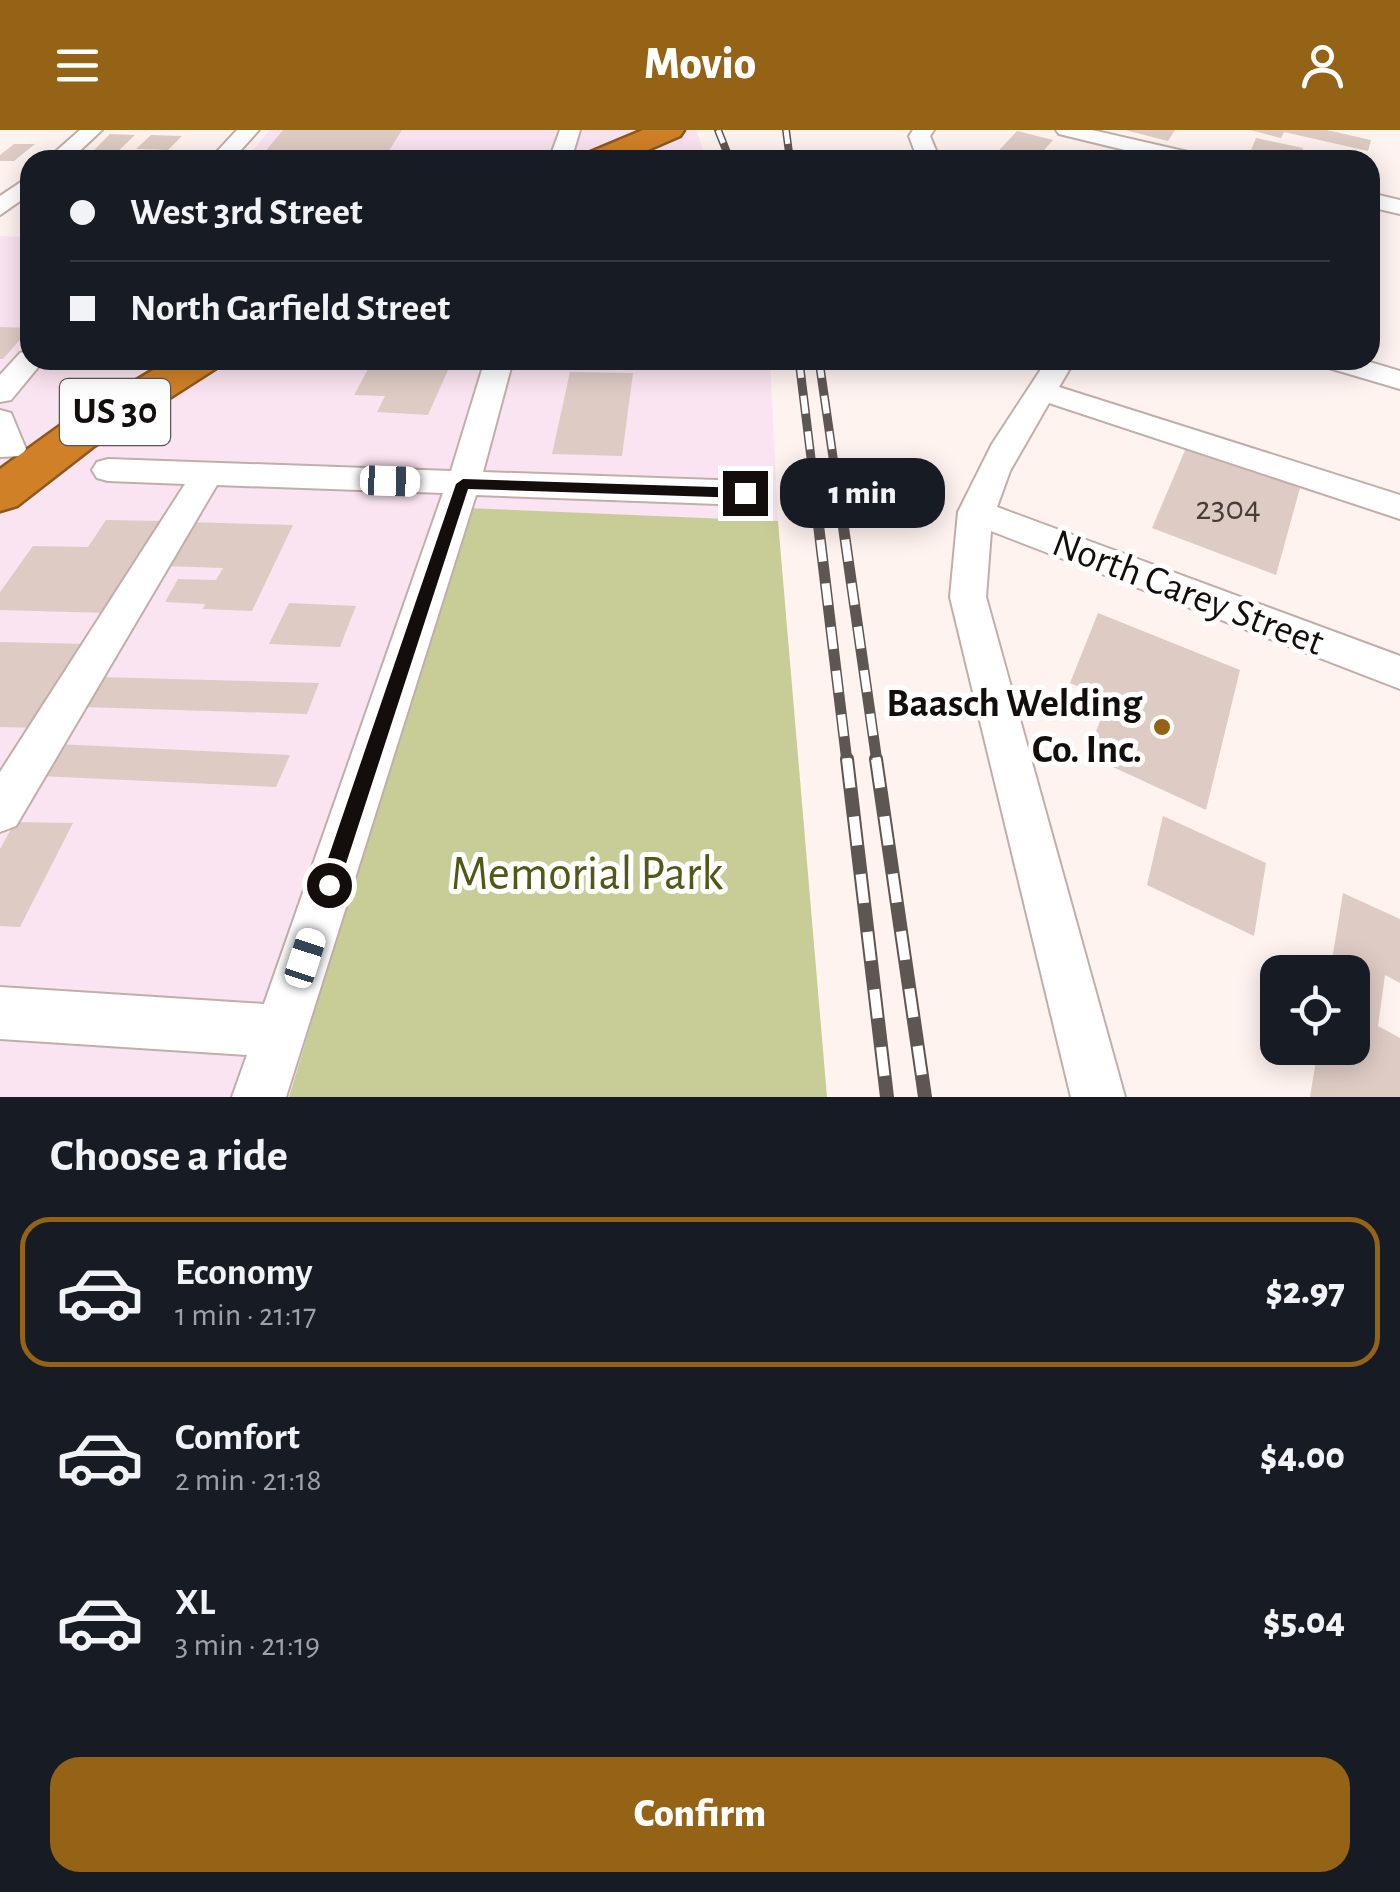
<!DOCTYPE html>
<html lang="en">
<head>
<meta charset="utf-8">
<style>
	:root { --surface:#171b24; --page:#20242c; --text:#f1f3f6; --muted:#9ea1a6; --line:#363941; --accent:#956316 }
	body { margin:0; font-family:"Alegreya Sans",sans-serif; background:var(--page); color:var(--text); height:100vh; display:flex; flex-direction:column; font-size:38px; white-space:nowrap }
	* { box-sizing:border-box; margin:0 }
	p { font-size:32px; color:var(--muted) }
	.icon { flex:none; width:55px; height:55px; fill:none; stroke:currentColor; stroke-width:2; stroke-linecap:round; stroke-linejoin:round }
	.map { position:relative; height:967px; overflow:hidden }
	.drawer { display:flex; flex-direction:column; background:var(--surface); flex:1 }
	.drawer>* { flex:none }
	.guide { position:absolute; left:20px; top:20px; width:1360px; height:220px; border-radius:30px; box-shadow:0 5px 25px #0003; display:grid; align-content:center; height:220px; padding:0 50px; background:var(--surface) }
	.buttons { position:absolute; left:1260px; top:825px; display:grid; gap:20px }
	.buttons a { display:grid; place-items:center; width:110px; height:110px; border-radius:20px; background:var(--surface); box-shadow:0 5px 25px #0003; font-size:50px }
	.end { position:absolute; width:45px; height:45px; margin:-22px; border:12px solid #130d0b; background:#fff; box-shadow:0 0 0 5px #fff }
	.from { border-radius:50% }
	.bubble { position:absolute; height:70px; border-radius:30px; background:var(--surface); box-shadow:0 5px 25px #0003; font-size:32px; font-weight:800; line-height:70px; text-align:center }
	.car { position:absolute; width:30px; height:60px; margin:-30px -15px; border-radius:12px; box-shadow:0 0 8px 2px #0007; background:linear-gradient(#fff 24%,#345 0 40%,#fff 0 76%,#345 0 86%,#fff 0) }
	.guide b { display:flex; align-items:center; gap:35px; height:95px; font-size:38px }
	.guide b+b { border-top:2px solid var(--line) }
	.guide i { width:25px; height:25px; background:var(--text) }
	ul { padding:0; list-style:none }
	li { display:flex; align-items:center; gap:30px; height:150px; margin:0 20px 15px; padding:0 30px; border:5px solid transparent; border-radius:30px }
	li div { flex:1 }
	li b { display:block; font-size:38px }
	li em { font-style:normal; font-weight:800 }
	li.selected { border-color:var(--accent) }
	li>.icon { width:90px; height:90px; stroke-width:1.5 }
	h2 { padding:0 50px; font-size:45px; line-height:120px }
	.cta { display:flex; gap:20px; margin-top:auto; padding:20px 50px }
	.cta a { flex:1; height:115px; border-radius:30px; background:var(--accent); color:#fff; font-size:40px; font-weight:800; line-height:115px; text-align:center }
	header { display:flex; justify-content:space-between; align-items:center; height:130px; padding:0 50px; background:var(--accent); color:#fff; font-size:45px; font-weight:800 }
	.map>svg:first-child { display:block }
	.industrial { fill:#fbe4f1 }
	.green { fill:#c8cc97 }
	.building { fill:#decbc4 }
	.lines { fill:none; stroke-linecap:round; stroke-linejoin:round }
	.minor-casing { stroke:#c1aea8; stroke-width:4 }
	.highway-casing { stroke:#8e581d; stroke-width:5 }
	.minor { fill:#fff; fill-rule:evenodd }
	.highway { fill:#d08127; fill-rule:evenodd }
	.rail-far3-casing { stroke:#5e5653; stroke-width:8 }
	.rail-far2-casing { stroke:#5e5653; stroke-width:9 }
	.rail-far1-casing { stroke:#5e5653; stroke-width:11 }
	.rail-casing { stroke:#5e5653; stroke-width:14 }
	.rail-far3 { stroke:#fff; stroke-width:5; stroke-dasharray:14; stroke-linecap:butt }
	.rail-far2 { stroke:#fff; stroke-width:6; stroke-dasharray:18; stroke-linecap:butt }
	.rail-far1 { stroke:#fff; stroke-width:8; stroke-dasharray:22; stroke-linecap:butt }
	.rail { stroke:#fff; stroke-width:10; stroke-dasharray:29; stroke-linecap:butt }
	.route { fill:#130d0b }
	.poi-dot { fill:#956316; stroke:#fff; stroke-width:4 }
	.labels { text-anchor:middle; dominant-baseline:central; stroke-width:10; stroke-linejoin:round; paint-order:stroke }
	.number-label { font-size:35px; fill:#463c39 }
	.shield { fill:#fff; stroke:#5a5654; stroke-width:2.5 }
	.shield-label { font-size:38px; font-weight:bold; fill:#130d0b }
	.street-label { font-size:40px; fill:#130d0b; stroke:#fff }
	.poi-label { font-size:40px; font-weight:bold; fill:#130d0b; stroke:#fff; text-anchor:end }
	.near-park-label { font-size:48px; fill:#545715; stroke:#fff }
</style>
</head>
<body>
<header><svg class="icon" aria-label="menu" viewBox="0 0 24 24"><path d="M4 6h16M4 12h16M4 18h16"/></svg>Movio<svg class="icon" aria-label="person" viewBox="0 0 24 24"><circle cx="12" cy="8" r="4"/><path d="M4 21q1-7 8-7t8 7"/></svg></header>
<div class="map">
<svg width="1400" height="967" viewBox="0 0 1400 967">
	<rect width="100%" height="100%" fill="#fff3ef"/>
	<path class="industrial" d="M270,0H696L707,30H244Z
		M0,106L30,107V230H770L778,391L466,379L289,967H0Z"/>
	<path class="green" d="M466,378L778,391L827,967H289Z"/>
	<path class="building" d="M283,0H402L383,30H258Z
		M1125,0H1175L1168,11Z
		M1250,0H1327L1371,10L1368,21L1284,2L1281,8Z
		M1017,1L1053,10L1035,30H990Z
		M110,4L135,5L115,24H90Z
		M151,5L182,6L168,20L136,19Z
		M1256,8L1303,18L1299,30H1247Z
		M14,14H35L14,31H0V25Z
		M419,24L489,26L488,30H416Z
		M0,197L30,198L3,229H0Z
		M373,230H439L452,231L428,285L377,282L385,266L354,265Z
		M570,242L633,243L622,326L552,324Z
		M1186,318L1300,358L1276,445L1152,398Z
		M106,390L162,391L107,483L0,480V462L33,416L88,417Z
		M189,392L293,395L252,481L203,479L205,474L165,472L178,449L216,450L223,438L163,436Z
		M289,473L356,476L340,517L269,514Z
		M1098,483L1240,540L1206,680L1087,625L1108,570L1070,553Z
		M0,512L89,514L40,598L0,597Z
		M100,547L319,553L307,584L83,577Z
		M57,614L290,625L276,657L39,646Z
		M1163,686L1266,733L1254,806L1147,755Z
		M15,692L73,693L20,797L0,796V719Z
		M1343,763L1400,789V853L1385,845L1378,896L1400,908V967H1310L1318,918H1352V842H1330Z"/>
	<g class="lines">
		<g class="minor-casing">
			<path id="minor" d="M80,0H102L70,30H46Z
				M237,0H259L232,30H209Z
				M560,0H580L571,30H549Z
				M913,0H934L930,6L940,30H918L909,6Z
				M1056,0H1092L1201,25L1204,30H1166L1059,4Z
				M30,46V64L0,85V66Z
				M1370,63L1400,70V84L1370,77Z
				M30,220V230H44L11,270L0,272V245L20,223Z
				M485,230H513L483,342L745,351L757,355L762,363L757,371L745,375L476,365L286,967H232L247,925L0,909V857L264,874L443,363L217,355L16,696L0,702V642L185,354L108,351L97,348L92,340L97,332L108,329L451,341Z
				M1047,230H1075L1059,257L1400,365V389L1049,273L1010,341L997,377L1400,526V559L991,401L986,467L1125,967H1071L950,467L958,382L992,314Z
				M1318,230H1363L1400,241V259L1322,236Z
				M0,280L11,283L26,319L21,326L0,327Z"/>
		</g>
		<g class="highway-casing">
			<path id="highway" d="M643,0H684L680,6L625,30H583L588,23Z
				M170,230H221L215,239L93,317L17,376L0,381V339L61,295Z"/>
		</g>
		<use href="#minor" class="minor"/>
		<use href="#highway" class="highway"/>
		<g class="rail-far3-casing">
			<path id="rail-far3" d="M718,0L730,30
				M786,0L790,30"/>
		</g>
		<g class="rail-far2-casing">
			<path id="rail-far2" d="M799,230L816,369
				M819,230L839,369"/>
		</g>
		<g class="rail-far1-casing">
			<path id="rail-far1" d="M815,366L847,632
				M839,366L877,632"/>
		</g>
		<g class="rail-casing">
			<path id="rail" d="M847,629L887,967
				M876,629L925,967"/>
		</g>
		<use href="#rail-far3" class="rail-far3"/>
		<use href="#rail-far2" class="rail-far2"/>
		<use href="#rail-far1" class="rail-far1"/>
		<use href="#rail" class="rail"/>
	</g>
	<path class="route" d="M463,349L745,358L752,363L745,368L468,359L339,755L329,765L319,755L456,354Z"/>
	<circle class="poi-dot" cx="1162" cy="597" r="10"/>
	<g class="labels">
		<g class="number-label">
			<text x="1228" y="378">2304</text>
		</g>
		<rect class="shield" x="60" y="249" width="110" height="66" rx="8"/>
		<g class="shield-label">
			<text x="115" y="282">US 30</text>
		</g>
		<g class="street-label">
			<text transform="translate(1188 463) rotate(21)">North Carey Street</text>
		</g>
		<g class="poi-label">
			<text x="1142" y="574">Baasch Welding<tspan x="1142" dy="46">Co. Inc.</tspan></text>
		</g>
		<g class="near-park-label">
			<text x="587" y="745">Memorial Park</text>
		</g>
	</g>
</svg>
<div class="buttons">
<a><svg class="icon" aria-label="locate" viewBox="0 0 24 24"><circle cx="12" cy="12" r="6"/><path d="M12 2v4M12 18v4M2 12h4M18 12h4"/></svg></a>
</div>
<i class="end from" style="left:329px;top:755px"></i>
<i class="end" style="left:745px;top:363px"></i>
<div class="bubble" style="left:780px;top:328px;width:165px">1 min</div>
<i class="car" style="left:390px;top:351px;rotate:92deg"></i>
<i class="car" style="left:305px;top:828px;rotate:18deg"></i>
<div class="guide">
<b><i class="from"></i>West 3rd Street</b>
<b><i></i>North Garfield Street</b>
</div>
</div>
<section class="drawer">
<h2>Choose a ride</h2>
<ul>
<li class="selected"><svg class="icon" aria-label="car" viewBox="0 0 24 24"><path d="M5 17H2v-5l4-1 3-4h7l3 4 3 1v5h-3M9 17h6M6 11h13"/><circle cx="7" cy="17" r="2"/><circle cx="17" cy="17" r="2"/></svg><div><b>Economy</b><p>1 min · 21:17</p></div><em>$2.97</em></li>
<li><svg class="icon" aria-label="car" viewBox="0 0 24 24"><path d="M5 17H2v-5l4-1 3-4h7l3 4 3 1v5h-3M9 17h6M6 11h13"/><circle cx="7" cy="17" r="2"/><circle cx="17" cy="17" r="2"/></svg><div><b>Comfort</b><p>2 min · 21:18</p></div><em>$4.00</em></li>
<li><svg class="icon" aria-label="car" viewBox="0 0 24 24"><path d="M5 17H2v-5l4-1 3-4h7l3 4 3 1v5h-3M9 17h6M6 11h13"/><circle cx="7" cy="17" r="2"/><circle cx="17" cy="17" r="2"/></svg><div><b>XL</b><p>3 min · 21:19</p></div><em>$5.04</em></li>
</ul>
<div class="cta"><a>Confirm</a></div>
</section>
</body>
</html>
